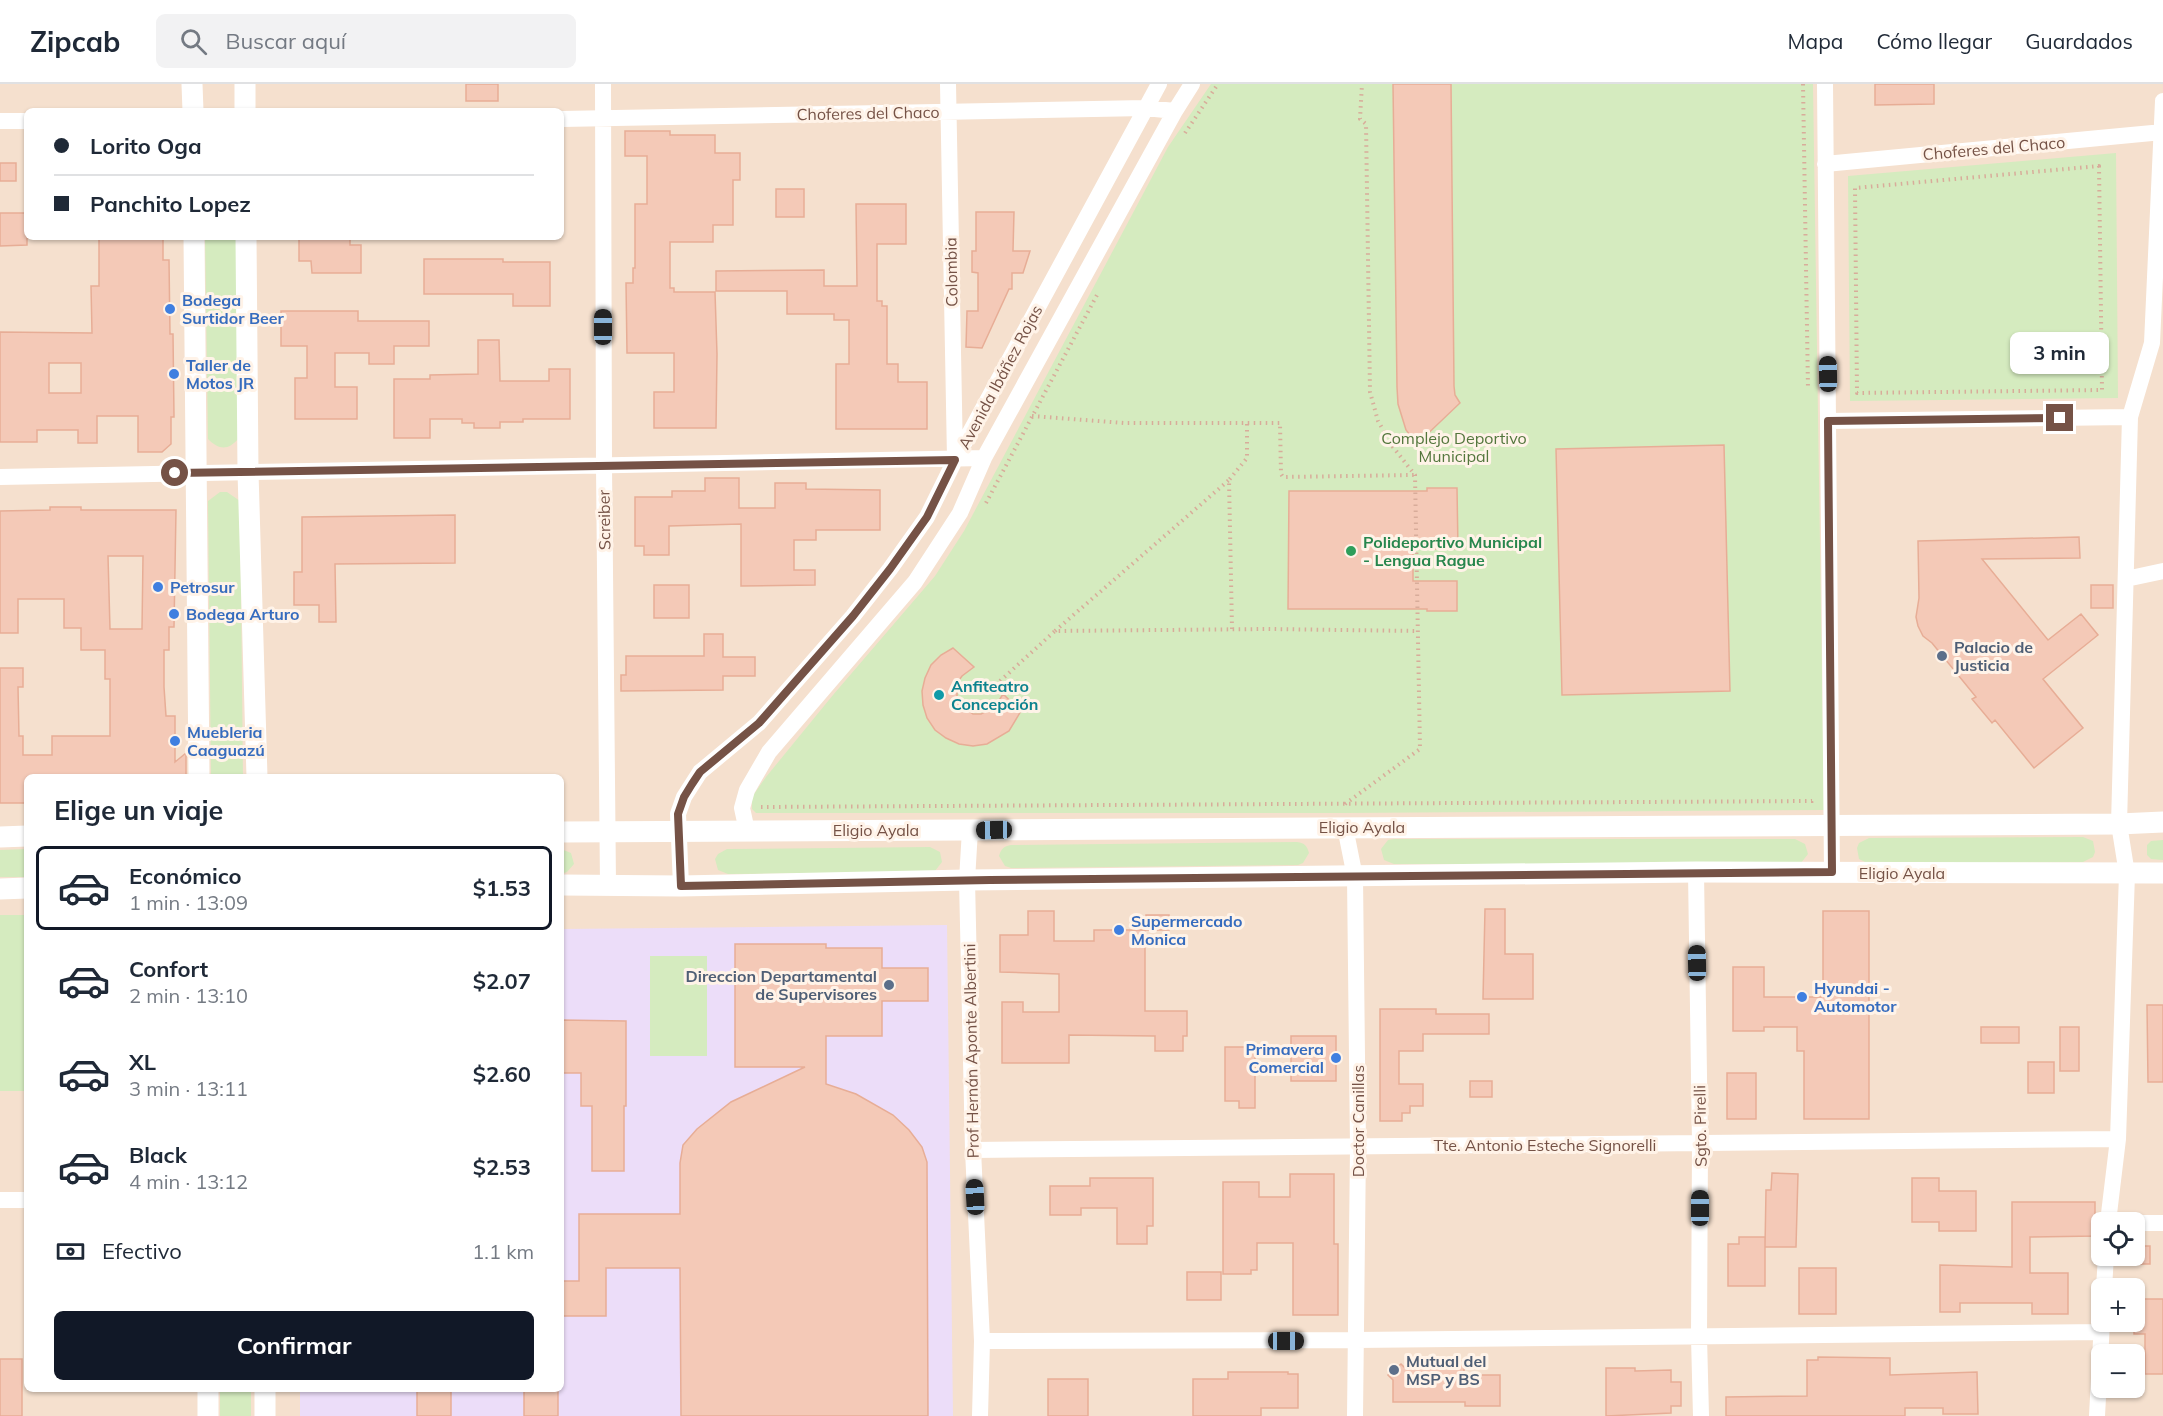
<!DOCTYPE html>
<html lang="es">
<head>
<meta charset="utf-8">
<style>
	:root { --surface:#fff; --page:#f2f2f3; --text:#1f2937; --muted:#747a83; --line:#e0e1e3; --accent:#111827 }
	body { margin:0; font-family:Mulish,sans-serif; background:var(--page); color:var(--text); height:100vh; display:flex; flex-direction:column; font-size:22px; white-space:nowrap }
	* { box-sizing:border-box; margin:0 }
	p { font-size:20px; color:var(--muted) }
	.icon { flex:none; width:33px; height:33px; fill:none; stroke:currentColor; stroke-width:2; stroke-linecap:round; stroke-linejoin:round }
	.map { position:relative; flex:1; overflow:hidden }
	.sheet { position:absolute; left:24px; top:690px; width:540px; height:618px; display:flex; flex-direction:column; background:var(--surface); border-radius:9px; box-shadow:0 2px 4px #0004 }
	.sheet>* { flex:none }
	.banner { position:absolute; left:24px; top:24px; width:540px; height:132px; border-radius:9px; box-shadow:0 2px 4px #0004; display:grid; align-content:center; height:132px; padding:0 30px; background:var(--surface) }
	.tools { position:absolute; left:2091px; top:1128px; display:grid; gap:12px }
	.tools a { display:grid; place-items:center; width:54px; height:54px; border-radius:9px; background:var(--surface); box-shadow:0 2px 4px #0004; font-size:30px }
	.end { position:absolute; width:27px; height:27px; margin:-14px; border:8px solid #755246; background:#fff; box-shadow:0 0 0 3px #fff }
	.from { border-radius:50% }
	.bubble { position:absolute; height:42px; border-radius:9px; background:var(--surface); box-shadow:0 2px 4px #0004; font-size:20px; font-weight:700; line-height:42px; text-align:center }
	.car { position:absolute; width:18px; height:36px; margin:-18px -9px; border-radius:8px; box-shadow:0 0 4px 2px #0007; background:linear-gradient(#222 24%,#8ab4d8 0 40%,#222 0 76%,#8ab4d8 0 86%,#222 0) }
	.banner b { display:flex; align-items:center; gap:21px; height:57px; font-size:22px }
	.banner b+b { border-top:2px solid var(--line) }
	.banner i { width:15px; height:15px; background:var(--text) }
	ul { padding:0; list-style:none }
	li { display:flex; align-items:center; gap:18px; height:84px; margin:0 12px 9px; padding:0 18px; border:3px solid transparent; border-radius:9px }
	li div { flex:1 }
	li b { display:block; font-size:22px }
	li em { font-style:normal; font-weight:700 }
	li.selected { border-color:var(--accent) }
	li>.icon { width:54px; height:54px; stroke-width:1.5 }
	h2 { padding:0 30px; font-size:27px; line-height:72px }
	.pay { display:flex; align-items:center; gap:15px; height:66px; padding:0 30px; font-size:22px }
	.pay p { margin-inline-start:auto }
	.cta { display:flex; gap:12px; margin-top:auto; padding:12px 30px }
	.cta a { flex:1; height:69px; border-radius:9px; background:var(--accent); color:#fff; font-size:24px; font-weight:700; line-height:69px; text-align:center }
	header { display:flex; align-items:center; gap:36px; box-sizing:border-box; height:84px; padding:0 30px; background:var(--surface); border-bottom:2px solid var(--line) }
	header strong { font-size:28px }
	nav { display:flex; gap:33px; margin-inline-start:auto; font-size:21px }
	.search { width:420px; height:54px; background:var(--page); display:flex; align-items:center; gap:15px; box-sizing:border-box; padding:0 21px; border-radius:9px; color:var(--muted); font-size:22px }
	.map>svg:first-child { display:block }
	.residential { fill:#f5e0ce; fill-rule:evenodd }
	.education { fill:#ecddf9 }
	.green { fill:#d5ebbf }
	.building { fill:#f4c9b7; stroke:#e7ad96; stroke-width:1.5; fill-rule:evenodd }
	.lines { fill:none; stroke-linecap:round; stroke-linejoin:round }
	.path { stroke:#d8ac9a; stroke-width:4; stroke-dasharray:1.5 4.5; stroke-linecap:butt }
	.minor { stroke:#fff; stroke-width:16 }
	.tertiary { stroke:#fff; stroke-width:21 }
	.route { stroke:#755246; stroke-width:8 }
	.shop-dot { fill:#3f7fe0; stroke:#fff3e8; stroke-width:2 }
	.leisure-dot { fill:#2e9e5b; stroke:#fff3e8; stroke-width:2 }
	.service-dot { fill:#5c6f8a; stroke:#fff3e8; stroke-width:2 }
	.culture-dot { fill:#0f9aa8; stroke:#fff3e8; stroke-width:2 }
	.labels { text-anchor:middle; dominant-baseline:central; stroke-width:6; stroke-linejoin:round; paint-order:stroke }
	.street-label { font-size:16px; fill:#755246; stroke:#fff3e8 }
	.shop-label { font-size:16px; font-weight:bold; fill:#366cbe; stroke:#fff3e8; text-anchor:start }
	.park-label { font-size:16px; fill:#53763c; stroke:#fff3e8 }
	.leisure-label { font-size:16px; font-weight:bold; fill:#27864d; stroke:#fff3e8; text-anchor:start }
	.service-label { font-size:16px; font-weight:bold; fill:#4e5e75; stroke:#fff3e8; text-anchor:start }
	.culture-label { font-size:16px; font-weight:bold; fill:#0d838f; stroke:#fff3e8; text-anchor:start }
</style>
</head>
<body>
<header>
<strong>Zipcab</strong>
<div class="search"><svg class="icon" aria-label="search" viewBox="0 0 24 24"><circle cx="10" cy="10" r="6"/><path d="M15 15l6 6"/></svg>Buscar aquí</div>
<nav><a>Mapa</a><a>Cómo llegar</a><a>Guardados</a></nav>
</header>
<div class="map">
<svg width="2163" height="1332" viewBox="0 0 2163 1332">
	<rect width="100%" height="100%" fill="#fdefe0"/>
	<path class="residential" d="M0,0H2163V1332H0ZM27,27H561V153H27ZM27,693H561V1305H27ZM2102,1138H2134V1172H2102ZM2102,1204H2134V1238H2102ZM2102,1270H2134V1304H2102Z"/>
	<path class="education" d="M947,841L953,1332H300V1305H561V845Z"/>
	<path class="green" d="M1211,0H1813L1824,726L1344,729H756L752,725V713L766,693L833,611L935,492L964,447L1168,63Z
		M2116,69L2118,314L1850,317L1848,92Z
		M205,153H237L239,354C228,367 219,366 208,355Z
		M220,408H227L240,417L243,693H211L208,417Z
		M2083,753L2093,757L2095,768L2093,773L2083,778L1869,780L1859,775L1857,764L1859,759L1869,754Z
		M1394,755H1795L1805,760L1808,770L1801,779L1795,780H1394L1384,776L1381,765L1388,756Z
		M2163,756V776L2151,775L2147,771V761L2151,757Z
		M1297,758C1305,759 1307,762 1309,769L1303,779L1298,781L1011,784L1005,782L999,772C1001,765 1004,762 1011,761Z
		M930,763L940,768L942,778L935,787L930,788L728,790L718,786L715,775L718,770L727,765Z
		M27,765V793H0V766Z
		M561,765L571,769L574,780L567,788L561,790Z
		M0,831H27V1007H0Z
		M650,872H707V972H650Z
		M220,1305H251V1332H220Z"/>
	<path class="building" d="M466,0H498V17H466Z
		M1393,0H1451L1454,302L1455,311L1460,319L1417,360L1406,346L1398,320L1397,303Z
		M1875,0H1934V20L1875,21Z
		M625,47H670V51H715V69H740V96H733V141H713V158H670V204H674V208H715L717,270L716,344H654V308H674V269H627L626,199H633V184H635V120H647V72H625Z
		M0,79H16V97H0Z
		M776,105H804V133H776Z
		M856,120H906V160H877V217H882V222H887V280H898V298H927V345H836V280H849V236H834V230H787V207H716V187L824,186V202H857Z
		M976,128H1014L1013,167H1030L1023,189H1012V205H1009L982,264L966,263L967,227H978V189L972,188V167H976Z
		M0,129H27V161L0,162Z
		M99,153H163V176H169L170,250H173L174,333H171V360L162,368H138V332H97V359H78V346H37V358H0V248L92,249L91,202H99ZM49,279H81V309H49Z
		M299,153H350V161H361V189H312L311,177H299Z
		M424,175H503V178H550V222H513V210H424Z
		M281,227H358V237H429V262H394V280H369V269H335V303H357V335H295V294H307V262H281Z
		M478,256H499L500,297H549V285H570V335H523V338H500V344H474V339H462V335H430V354H394V295H430V291L478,290Z
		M1724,361L1730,607L1562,611L1556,365Z
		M705,394H739V424H775V399H806V405L880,406V446H816V456H794V486H815V501L741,502V440L669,442V471H644V462H635V413H672V407H705Z
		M1427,404H1457L1458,465H1413V497H1457V527H1427V525H1288L1289,407H1427Z
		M50,423H81V426H176L174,543H169V566H164V603L166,632H175V678L186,669V693H27V719H0V584H23V603H18L19,652H23V671H52V652H110V595H105V566H81V544H64V515H18V549H0V427L50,426ZM108,472H143L142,545H110Z
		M455,431V479L335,480L336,538H319V521H294V488H302V433Z
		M2079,453L2080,474L1982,475L2048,556L2081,530L2098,551L2043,595L2083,644L2034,684L1995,636L1992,639L1972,615L1976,613L1932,559L1923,552L1918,542L1916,533L1919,514L1918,457Z
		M654,501H689V534H654Z
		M2091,501H2113V524H2091Z
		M704,550H723V573H755V592H723V606L621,607V591H626V572H704Z
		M953,564L974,583L962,592L957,599V614L960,621L973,630H981L995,623L1003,610L1021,627L1009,647L987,660L973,662L959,660L946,654L935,646L927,634L923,621L922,607L925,594L931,581L941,571Z
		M1485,825H1505V870H1533V915H1483Z
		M1028,827H1054V857H1094V846H1145V927H1187V952H1183V967H1155V952L1069,951V979H1002V918H1023V928H1059V890L1000,888V851H1028Z
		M1823,827H1869V1035H1804V967H1797V943H1764V947H1733V883H1764V913H1821V903H1823Z
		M1146,831H1169V846H1146Z
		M735,860H826V864H882V884H928V917H882V952H826V1000L856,1010L893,1031L909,1046L922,1063L927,1078L928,1332H681L680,1184H606V1232H561V1197H579V1130H680V1079L683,1061L697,1045L731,1018L805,983H735Z
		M2147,921H2163V998H2148Z
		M1380,925H1436V930H1489V950H1423V967H1399V1000H1423V1022H1410V1029H1402V1037H1380Z
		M561,936L626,937V1022H624V1087H592V1022H581V989H561Z
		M1981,943H2019V959H1981Z
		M2060,943H2079V987H2060Z
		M1291,952H1336V997H1291Z
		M1225,963H1255V1024H1239V1017H1225Z
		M2028,978H2054V1009H2028Z
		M1727,989H1756V1035H1727Z
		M1470,997H1492V1013H1470Z
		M1772,1089L1798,1090L1796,1163H1765L1766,1106H1771Z
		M1290,1090H1334V1160H1338V1231H1293V1159H1257V1186H1251V1190H1223V1098H1259V1113H1290Z
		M1090,1094H1153V1142H1147V1160H1117V1124H1081V1131H1050V1102H1090Z
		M1912,1094H1939V1107H1976V1147H1939V1138H1912Z
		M2012,1118H2095V1152L2030,1153V1189H2068V1230H2032V1219H1960V1228H1940V1181L2012,1183Z
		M1739,1153H1765V1202H1728V1160H1739Z
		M2134,1162H2150V1180H2134Z
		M1799,1184H1836V1230H1799Z
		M1187,1188H1221V1216H1187Z
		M2134,1215H2163V1290H2145V1250H2134Z
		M1818,1273L1890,1274V1291L1977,1288L1978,1330H1943V1324H1905V1332H1726V1313L1807,1312V1276H1818Z
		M0,1275H22V1332H0Z
		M1444,1277H1464V1291H1500V1322H1465V1318H1393V1296L1388,1291L1401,1280L1405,1284H1444Z
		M1606,1284H1635V1287L1671,1286V1298H1681V1322H1671V1329L1606,1332Z
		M1228,1288H1288V1290H1298V1324H1261V1332H1193V1295H1228Z
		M1048,1295H1088V1332H1048Z
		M417,1305H451V1332H417Z
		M524,1305H558V1332H524Z"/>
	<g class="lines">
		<path class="path" d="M1803,0L1808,305
			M1185,49L1218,0
			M2099,82L2102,306L1857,309L1855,104Z
			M1032,332L1124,339H1280L1281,390L1283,393L1414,391
			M986,419L1097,211
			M1232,545L1229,396L1247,374V339
			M1055,547L1229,396
			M1000,597L1055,547L1267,545L1418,547
			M1345,720L1420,665L1415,391L1393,363L1378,337L1370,308L1366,40L1360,35L1362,0
			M761,723L1812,717L1814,715"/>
		<path class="minor" d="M603,0L604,382L608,801
			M948,0L955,374
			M1825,0L1832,788
			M561,35L1145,24L1175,27
			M0,37H27
			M1825,80L2163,48
			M1828,337L2130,333
			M0,393L984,374
			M2126,495L2163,487
			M1345,743L1355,793L1358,1063L1355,1332
			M970,746L967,796L973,1066L982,1257L980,1332
			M747,747L742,724L747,706L769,668L915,498L960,429L984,374L1175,27L1192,0
			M1696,788L1700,1059L1699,1253L1701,1332
			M681,802L678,730L684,713L700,688L759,639L853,532L890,485L927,433L955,376L1159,0
			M973,1066L2118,1055
			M0,1116H27
			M2108,1138L2118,1055L2127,790L2119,740L2130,333L2152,259L2163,17
			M2134,1139H2163
			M2104,1204L2106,1172
			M982,1257L1356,1256L2101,1248
			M2097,1332L2102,1238"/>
		<path class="tertiary" d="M192,0L193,27
			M245,0V27
			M194,153L199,693
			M246,153L248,388L257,693
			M561,748L2119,740L2163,738
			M0,753L27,752
			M561,801L681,802L967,796L1696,788L2163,789
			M0,805L27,804
			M208,1305V1332
			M265,1305V1332"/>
	</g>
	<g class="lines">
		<path class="route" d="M175,389L955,376L927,433L890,485L853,532L759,639L700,688L692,700L684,713L678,730L681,802L990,796L1832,788L1828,337L2060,334"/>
	</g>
	<g class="shop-dot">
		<circle cx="170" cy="225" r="6"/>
		<circle cx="174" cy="290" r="6"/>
		<circle cx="158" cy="503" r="6"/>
		<circle cx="174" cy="530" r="6"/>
		<circle cx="175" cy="657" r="6"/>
		<circle cx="1119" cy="846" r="6"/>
		<circle cx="1802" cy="913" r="6"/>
		<circle cx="1336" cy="974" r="6"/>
	</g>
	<circle class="leisure-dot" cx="1351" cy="467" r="6"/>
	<g class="service-dot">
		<circle cx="1942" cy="572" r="6"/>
		<circle cx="889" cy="901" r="6"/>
		<circle cx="1394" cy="1286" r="6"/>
	</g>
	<circle class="culture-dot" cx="939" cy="611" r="6"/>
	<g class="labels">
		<g class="street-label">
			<text transform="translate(868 29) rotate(-1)">Choferes del Chaco</text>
			<text transform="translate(1994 64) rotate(-5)">Choferes del Chaco</text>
			<text transform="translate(951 188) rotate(-91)">Colombia</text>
			<text transform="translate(1000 293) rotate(-62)">Avenida Ibáñez Rojas</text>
			<text transform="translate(604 436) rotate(-91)">Screiber</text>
			<text x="1362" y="743">Eligio Ayala</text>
			<text x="876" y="746">Eligio Ayala</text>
			<text x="1902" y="789">Eligio Ayala</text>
			<text transform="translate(971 967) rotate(-91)">Prof Hernán Aponte Albertini</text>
			<text transform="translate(1358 1037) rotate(-90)">Doctor Canillas</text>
			<text transform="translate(1700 1042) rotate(-91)">Sgto. Pirelli</text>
			<text x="1545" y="1061">Tte. Antonio Esteche Signorelli</text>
		</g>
		<g class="shop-label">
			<text x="182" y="216">Bodega<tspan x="182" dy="18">Surtidor Beer</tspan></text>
			<text x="186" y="281">Taller de<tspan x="186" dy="18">Motos JR</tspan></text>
			<text x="170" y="503">Petrosur</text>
			<text x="186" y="530">Bodega Arturo</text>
			<text x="187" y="648">Muebleria<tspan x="187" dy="18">Caaguazú</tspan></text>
			<text x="1131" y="837">Supermercado<tspan x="1131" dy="18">Monica</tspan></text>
			<text x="1814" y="904">Hyundai -<tspan x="1814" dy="18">Automotor</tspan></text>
			<text x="1324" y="965" text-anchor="end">Primavera<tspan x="1324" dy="18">Comercial</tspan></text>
		</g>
		<g class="park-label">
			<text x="1454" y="354">Complejo Deportivo<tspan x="1454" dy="18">Municipal</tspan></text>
		</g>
		<g class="leisure-label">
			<text x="1363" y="458">Polideportivo Municipal<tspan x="1363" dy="18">- Lengua Rague</tspan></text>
		</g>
		<g class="service-label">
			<text x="1954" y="563">Palacio de<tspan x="1954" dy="18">Justicia</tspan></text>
			<text x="877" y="892" text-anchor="end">Direccion Departamental<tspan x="877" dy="18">de Supervisores</tspan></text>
			<text x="1406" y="1277">Mutual del<tspan x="1406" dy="18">MSP y BS</tspan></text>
		</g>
		<g class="culture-label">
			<text x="951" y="602">Anfiteatro<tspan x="951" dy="18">Concepción</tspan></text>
		</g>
	</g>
</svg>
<div class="tools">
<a><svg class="icon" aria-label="locate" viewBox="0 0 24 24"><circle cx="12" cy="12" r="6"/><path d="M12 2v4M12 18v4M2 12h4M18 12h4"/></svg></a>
<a>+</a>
<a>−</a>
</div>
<i class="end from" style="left:175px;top:389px"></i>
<i class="end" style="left:2060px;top:334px"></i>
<div class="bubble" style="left:2010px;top:248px;width:99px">3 min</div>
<i class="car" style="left:603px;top:243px;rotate:0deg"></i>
<i class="car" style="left:1828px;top:290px;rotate:359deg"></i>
<i class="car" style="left:994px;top:746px;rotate:269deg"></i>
<i class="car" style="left:1697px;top:879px;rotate:359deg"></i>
<i class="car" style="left:975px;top:1113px;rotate:357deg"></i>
<i class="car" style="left:1700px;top:1124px;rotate:0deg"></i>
<i class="car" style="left:1286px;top:1257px;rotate:90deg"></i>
<div class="banner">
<b><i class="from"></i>Lorito Oga</b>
<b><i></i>Panchito Lopez</b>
</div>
<section class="sheet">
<h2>Elige un viaje</h2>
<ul>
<li class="selected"><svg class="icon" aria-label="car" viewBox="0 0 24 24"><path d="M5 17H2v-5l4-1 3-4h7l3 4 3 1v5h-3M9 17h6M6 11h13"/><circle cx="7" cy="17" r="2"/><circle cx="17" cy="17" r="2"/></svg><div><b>Económico</b><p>1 min · 13:09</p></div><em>$1.53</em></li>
<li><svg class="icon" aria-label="car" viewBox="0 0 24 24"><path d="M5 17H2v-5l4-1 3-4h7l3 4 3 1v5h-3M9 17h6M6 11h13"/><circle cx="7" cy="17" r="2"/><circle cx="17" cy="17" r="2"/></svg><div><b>Confort</b><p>2 min · 13:10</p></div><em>$2.07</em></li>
<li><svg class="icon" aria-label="car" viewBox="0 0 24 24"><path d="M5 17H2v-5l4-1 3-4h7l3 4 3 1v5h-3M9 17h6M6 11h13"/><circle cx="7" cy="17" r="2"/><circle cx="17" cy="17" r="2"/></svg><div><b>XL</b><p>3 min · 13:11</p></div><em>$2.60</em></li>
<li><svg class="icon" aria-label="car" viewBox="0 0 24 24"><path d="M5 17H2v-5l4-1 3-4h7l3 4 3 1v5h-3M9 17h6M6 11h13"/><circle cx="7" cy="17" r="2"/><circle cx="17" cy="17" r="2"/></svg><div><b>Black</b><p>4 min · 13:12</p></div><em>$2.53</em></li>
</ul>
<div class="pay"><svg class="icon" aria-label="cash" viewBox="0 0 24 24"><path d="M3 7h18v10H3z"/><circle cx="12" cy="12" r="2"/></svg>Efectivo<p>1.1 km</p></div>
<div class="cta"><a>Confirmar</a></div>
</section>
</div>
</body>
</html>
